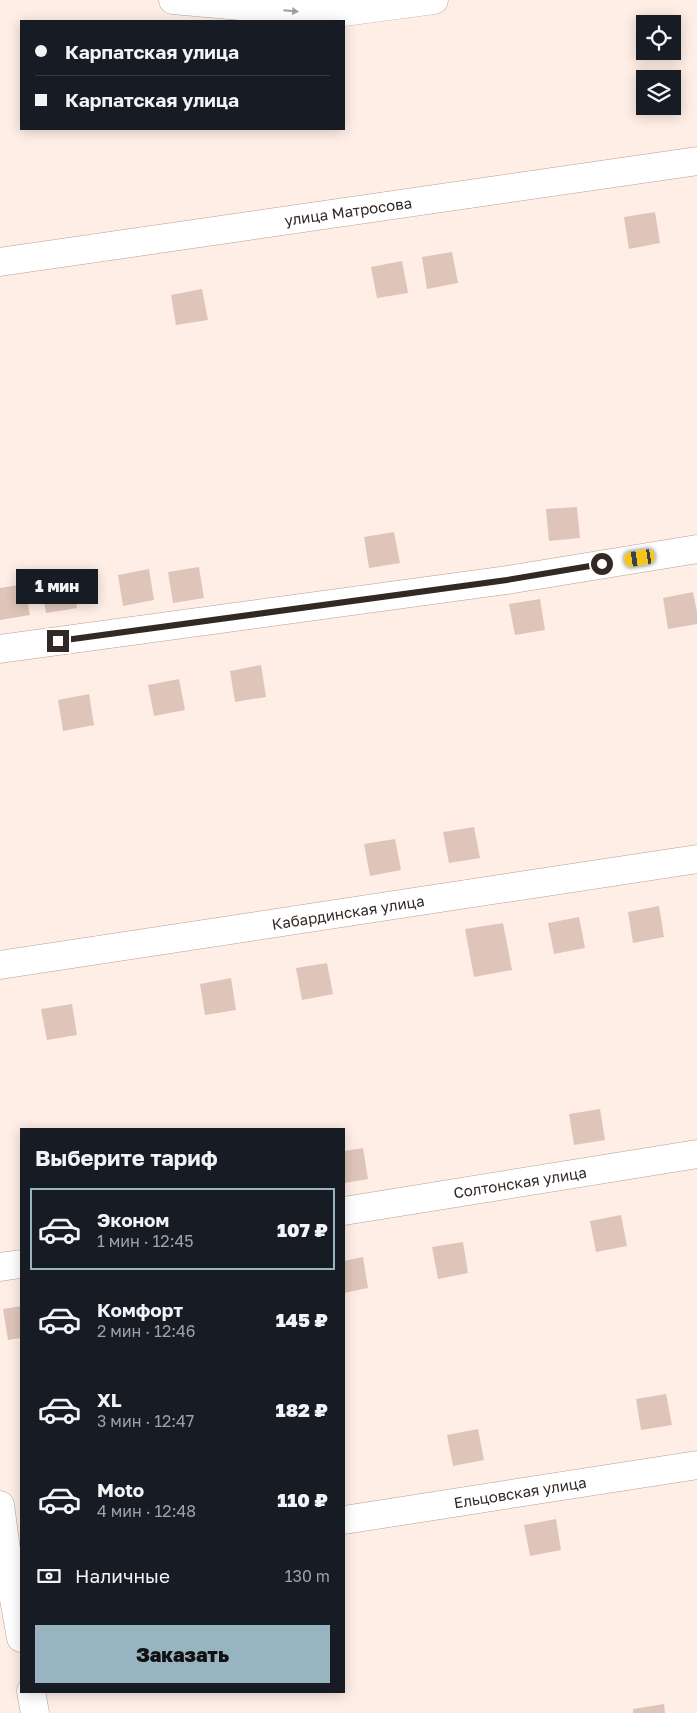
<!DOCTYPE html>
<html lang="ru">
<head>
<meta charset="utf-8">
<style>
	:root { --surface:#171b24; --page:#20242c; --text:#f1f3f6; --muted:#9ea1a6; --line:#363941; --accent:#98b4c0 }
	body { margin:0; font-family:"Golos Text",sans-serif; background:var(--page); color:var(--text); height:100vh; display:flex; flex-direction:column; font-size:19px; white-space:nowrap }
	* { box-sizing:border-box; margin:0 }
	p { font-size:16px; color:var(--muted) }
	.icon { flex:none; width:28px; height:28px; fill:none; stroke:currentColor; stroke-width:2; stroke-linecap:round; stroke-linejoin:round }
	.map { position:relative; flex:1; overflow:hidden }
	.sheet { position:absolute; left:20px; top:1128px; width:325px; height:565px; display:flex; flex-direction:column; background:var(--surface); border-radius:0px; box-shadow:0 2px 12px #0003 }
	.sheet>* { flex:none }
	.top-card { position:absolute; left:20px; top:20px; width:325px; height:110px; border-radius:0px; box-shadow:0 2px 12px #0003; display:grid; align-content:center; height:110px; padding:0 15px; background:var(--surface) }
	.buttons { position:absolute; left:636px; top:15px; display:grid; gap:10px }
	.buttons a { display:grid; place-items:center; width:45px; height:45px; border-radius:0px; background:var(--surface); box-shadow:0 2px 12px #0003; font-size:25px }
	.end { position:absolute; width:22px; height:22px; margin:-11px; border:6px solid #322824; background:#fff; box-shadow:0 0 0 2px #fff }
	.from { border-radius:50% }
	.bubble { position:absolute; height:35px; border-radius:0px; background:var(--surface); box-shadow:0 2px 12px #0003; font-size:16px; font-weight:800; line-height:35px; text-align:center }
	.car { position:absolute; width:15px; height:30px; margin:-15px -8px; border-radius:6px; box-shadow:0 0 4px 1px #0007; background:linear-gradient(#f5c518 24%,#345 0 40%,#f5c518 0 76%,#345 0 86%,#f5c518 0) }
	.top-card b { display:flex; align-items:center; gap:18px; height:48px; font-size:19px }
	.top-card b+b { border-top:1px solid var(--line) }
	.top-card i { width:12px; height:12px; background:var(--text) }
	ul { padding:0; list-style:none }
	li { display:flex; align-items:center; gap:15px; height:82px; margin:0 10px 8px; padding:0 5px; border:2px solid transparent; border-radius:0px }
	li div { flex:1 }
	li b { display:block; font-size:19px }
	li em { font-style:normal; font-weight:800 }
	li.selected { border-color:var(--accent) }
	li>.icon { width:45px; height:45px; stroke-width:1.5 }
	h2 { padding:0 15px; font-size:22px; line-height:60px }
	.pay { display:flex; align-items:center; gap:12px; height:55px; padding:0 15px; font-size:19px }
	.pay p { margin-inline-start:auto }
	.cta { display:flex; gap:10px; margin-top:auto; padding:10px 15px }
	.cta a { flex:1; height:58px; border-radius:0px; background:var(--accent); color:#111; font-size:20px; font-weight:800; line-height:58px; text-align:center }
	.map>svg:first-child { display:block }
	.building { fill:#dfc5b9 }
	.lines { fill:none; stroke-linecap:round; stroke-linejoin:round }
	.minor-casing { stroke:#b89f93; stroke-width:29 }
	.minor { stroke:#fff; stroke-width:28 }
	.oneway { fill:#a39e9c }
	.route { stroke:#322824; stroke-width:6 }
	.labels { text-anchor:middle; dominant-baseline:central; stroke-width:4; stroke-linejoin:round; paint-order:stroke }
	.street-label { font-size:15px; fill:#322824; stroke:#fff }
</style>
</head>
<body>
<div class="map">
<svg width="697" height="1713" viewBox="0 0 697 1713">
	<rect width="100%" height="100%" fill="#feeee6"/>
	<path class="building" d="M655,212L660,243L629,249L624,217Z
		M452,252L458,283L427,289L422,257Z
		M402,261L408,293L377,298L371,267Z
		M202,289L208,320L176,325L171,295Z
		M577,507L580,538L549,541L546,509Z
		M394,532L400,563L369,568L364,537Z
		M199,567L204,598L173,603L168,572Z
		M149,569L154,600L123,606L118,575Z
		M72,577L77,608L46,613L41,582Z
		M24,584L30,615L0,620V588Z
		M693,592L697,612V624L668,629L663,598Z
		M540,599L545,630L515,635L509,604Z
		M261,665L266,697L235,702L230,671Z
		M179,679L185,710L154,716L148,685Z
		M89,694L94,725L63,731L58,700Z
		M474,827L480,858L449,863L443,832Z
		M395,839L401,870L370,876L364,844Z
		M659,906L664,937L633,943L628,912Z
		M579,917L585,948L554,954L548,923Z
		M503,923L512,970L474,977L465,929Z
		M327,963L333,994L302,1000L296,968Z
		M231,978L236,1010L205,1015L200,984Z
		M72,1004L77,1035L47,1040L41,1009Z
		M600,1109L605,1140L574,1145L569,1114Z
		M363,1148L368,1179L344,1183V1151Z
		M621,1215L627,1246L596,1252L590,1221Z
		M463,1242L468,1273L438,1279L432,1247Z
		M363,1257L368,1288L344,1293V1261Z
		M21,1306V1338L8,1340L3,1309Z
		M666,1394L672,1425L641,1430L636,1399Z
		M478,1429L484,1460L453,1466L447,1435Z
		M556,1519L561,1550L530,1556L524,1525Z
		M664,1704L665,1713H633V1709Z"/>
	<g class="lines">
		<g class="minor-casing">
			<path id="minor" d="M173,0L329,14L434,0
				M0,262L697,161
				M0,649L507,580L697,549
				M0,965L697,859
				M344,1211L697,1154
				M0,1267L21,1264
				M0,1505L9,1571L21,1638
				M344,1520L697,1465
				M31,1691L35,1713"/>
		</g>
		<use href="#minor" class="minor"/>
	</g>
	<defs><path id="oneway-solid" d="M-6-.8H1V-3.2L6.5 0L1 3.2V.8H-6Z" transform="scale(1.25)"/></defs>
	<use class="oneway" href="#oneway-solid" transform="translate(291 11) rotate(5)"/>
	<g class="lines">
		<path class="route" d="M58,641L507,580L602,564"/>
	</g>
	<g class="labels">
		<g class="street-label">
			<text transform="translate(348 211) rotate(-8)">улица Матросова</text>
			<text transform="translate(348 912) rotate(-9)">Кабардинская улица</text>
			<text transform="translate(520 1182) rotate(-9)">Солтонская улица</text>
			<text transform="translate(520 1492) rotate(-9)">Ельцовская улица</text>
		</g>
	</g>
</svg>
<div class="buttons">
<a><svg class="icon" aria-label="locate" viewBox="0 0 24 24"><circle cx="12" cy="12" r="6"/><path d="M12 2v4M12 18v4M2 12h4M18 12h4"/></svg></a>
<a><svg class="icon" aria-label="layers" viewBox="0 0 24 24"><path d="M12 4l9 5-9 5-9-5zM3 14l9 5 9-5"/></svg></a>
</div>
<i class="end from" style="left:602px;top:564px"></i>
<i class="end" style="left:58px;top:641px"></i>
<div class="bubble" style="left:16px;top:569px;width:82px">1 мин</div>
<i class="car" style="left:640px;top:558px;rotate:261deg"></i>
<div class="top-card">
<b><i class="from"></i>Карпатская улица</b>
<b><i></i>Карпатская улица</b>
</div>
<section class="sheet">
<h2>Выберите тариф</h2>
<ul>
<li class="selected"><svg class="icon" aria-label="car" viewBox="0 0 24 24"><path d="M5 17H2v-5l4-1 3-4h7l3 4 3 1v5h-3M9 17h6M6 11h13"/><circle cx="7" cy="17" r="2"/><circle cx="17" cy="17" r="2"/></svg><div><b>Эконом</b><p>1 мин · 12:45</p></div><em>107 ₽</em></li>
<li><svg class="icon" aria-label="car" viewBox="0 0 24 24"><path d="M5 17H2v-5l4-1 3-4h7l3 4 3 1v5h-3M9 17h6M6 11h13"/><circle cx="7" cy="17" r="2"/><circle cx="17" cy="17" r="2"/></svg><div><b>Комфорт</b><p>2 мин · 12:46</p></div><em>145 ₽</em></li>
<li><svg class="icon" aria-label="car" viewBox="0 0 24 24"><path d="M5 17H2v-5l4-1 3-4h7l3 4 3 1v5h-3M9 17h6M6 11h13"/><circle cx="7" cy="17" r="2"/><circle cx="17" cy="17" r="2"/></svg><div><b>XL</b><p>3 мин · 12:47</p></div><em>182 ₽</em></li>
<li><svg class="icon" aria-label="car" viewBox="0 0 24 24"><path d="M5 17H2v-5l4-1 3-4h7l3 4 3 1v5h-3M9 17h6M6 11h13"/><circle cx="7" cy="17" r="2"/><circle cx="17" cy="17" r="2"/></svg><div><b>Moto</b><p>4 мин · 12:48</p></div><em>110 ₽</em></li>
</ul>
<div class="pay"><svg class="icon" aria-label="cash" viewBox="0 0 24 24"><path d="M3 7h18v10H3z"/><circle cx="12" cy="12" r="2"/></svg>Наличные<p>130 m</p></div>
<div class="cta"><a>Заказать</a></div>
</section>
</div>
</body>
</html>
